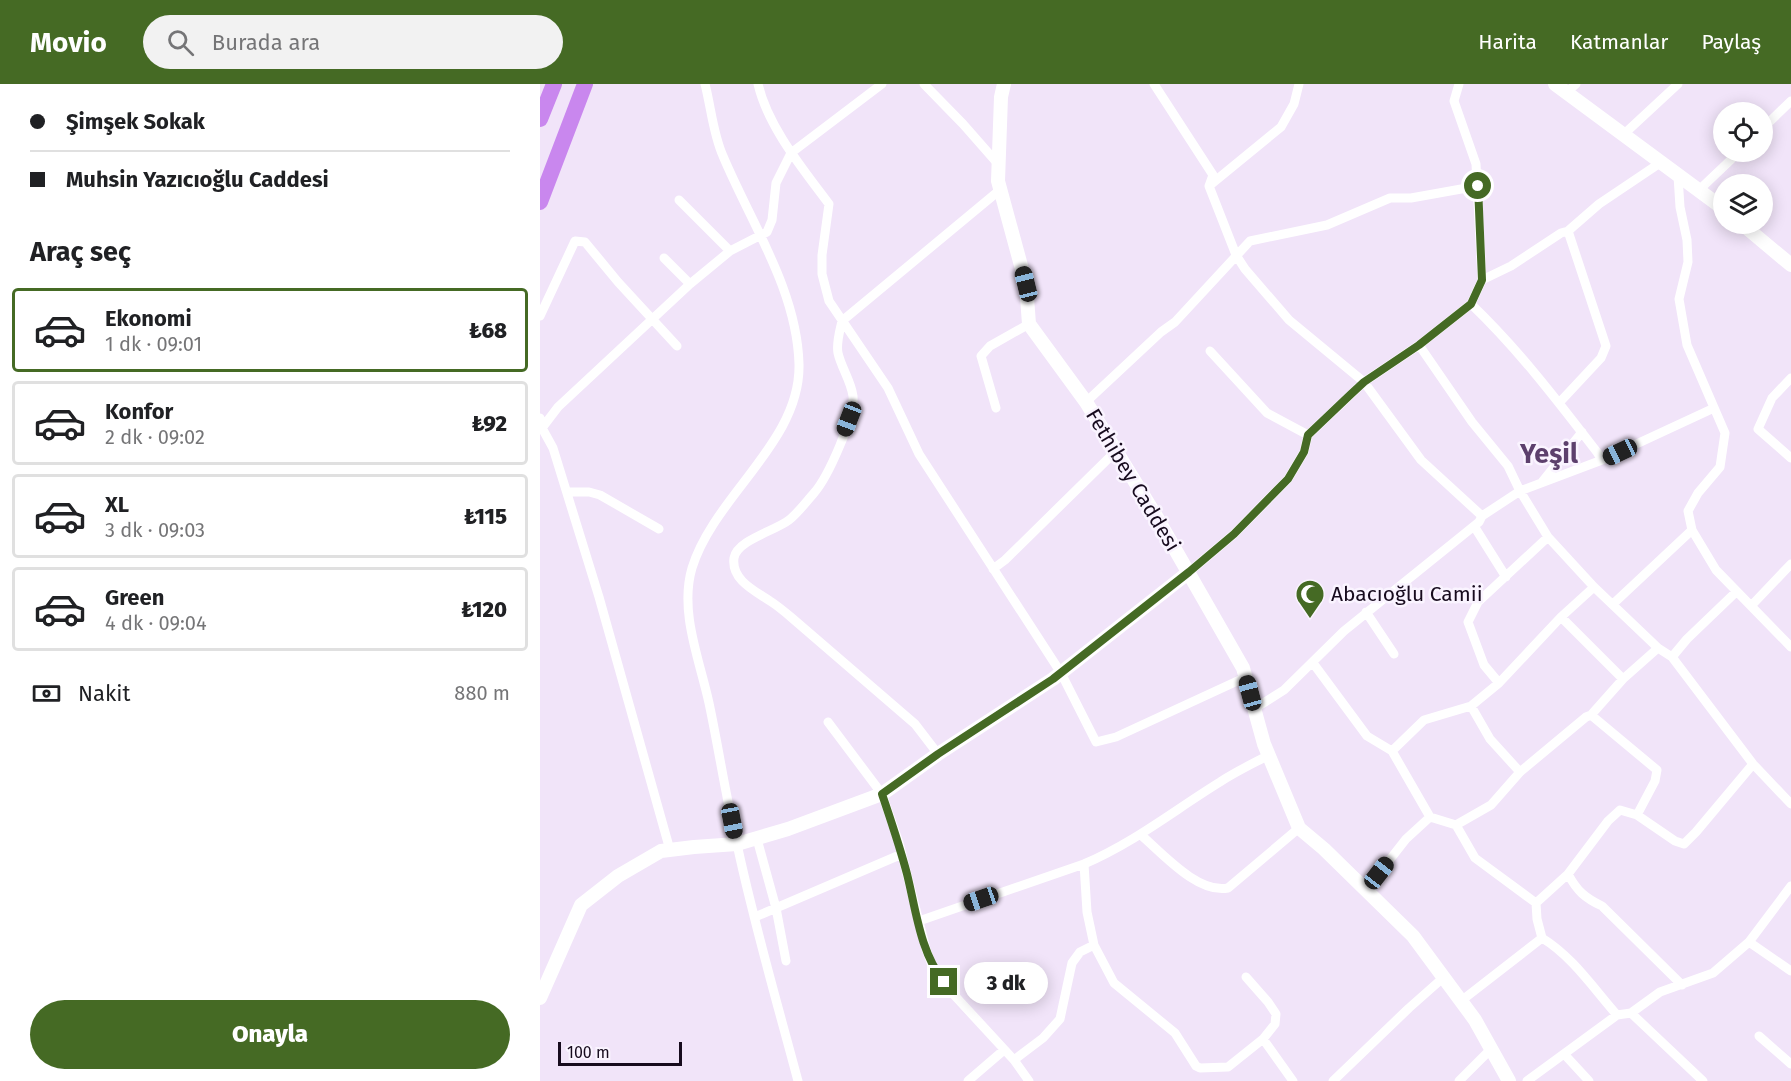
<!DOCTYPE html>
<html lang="tr">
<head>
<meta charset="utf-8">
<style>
	:root { --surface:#fff; --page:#f2f2f2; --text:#202124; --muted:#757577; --line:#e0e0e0; --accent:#456a24 }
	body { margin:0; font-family:"Fira Sans",sans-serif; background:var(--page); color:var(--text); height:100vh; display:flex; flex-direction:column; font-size:22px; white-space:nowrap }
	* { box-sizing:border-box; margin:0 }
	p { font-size:20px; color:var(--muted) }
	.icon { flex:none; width:33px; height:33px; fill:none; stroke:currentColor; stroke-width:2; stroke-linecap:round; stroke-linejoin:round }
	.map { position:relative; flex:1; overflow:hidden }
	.details { display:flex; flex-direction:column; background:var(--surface); width:540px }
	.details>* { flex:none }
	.guide { display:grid; align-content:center; height:132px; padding:0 30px; background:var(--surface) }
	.buttons { position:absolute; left:1173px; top:18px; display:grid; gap:12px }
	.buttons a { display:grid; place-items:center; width:60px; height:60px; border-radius:50%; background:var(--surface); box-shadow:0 3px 15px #0003; font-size:30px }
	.scale { position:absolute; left:18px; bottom:15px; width:124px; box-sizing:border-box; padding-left:6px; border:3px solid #170b1e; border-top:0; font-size:16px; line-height:21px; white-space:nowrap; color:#170b1e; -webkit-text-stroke:4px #faf4ff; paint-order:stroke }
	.end { position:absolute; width:27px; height:27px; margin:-14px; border:8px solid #456a24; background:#fff; box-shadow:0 0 0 3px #fff }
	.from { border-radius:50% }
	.bubble { position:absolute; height:42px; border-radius:21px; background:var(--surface); box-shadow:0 3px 15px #0003; font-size:20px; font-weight:800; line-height:42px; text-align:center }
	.car { position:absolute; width:18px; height:36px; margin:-18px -9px; border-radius:8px; box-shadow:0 0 4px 2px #0007; background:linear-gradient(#222 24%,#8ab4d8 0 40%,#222 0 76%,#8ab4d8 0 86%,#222 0) }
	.guide b { display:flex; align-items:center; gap:21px; height:57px; font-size:22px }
	.guide b+b { border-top:2px solid var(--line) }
	.guide i { width:15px; height:15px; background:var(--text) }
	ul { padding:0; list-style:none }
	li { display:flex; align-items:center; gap:18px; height:84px; margin:0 12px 9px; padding:0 18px; border:3px solid var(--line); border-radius:6px }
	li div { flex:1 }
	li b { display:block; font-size:22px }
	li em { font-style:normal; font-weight:800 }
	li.current { border-color:var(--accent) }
	li>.icon { width:54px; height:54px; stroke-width:1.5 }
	h2 { padding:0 30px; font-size:27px; line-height:72px }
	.pay { display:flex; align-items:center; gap:15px; height:66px; padding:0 30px; font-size:22px }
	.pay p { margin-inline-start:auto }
	.cta { display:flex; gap:12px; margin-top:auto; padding:12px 30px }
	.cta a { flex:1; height:69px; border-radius:36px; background:var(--accent); color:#fff; font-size:24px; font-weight:800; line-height:69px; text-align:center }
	header { display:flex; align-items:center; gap:36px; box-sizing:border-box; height:84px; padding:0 30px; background:var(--accent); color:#fff }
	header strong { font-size:28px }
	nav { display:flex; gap:33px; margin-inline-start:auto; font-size:21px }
	.search { width:420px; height:54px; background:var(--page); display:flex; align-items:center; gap:15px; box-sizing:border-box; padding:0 21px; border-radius:33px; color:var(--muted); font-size:22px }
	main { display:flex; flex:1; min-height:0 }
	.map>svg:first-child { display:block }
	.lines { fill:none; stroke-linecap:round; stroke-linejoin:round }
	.street { stroke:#fff; stroke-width:9 }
	.secondary { stroke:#fff; stroke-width:14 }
	.highway { stroke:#c987ee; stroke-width:16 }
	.route { stroke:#456a24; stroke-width:8 }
	.labels { text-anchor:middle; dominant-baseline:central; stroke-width:5; stroke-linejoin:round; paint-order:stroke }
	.street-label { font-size:21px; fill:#170b1e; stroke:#faf4ff }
	.poi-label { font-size:21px; fill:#170b1e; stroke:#faf4ff; text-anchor:start }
	.district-label { font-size:27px; font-weight:bold; fill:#5d406d; stroke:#faf4ff }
</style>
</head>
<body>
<header>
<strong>Movio</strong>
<div class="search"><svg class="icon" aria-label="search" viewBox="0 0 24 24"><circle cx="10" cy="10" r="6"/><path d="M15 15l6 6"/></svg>Burada ara</div>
<nav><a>Harita</a><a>Katmanlar</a><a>Paylaş</a></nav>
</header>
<main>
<section class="details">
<div class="guide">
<b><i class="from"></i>Şimşek Sokak</b>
<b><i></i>Muhsin Yazıcıoğlu Caddesi</b>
</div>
<h2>Araç seç</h2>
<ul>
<li class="current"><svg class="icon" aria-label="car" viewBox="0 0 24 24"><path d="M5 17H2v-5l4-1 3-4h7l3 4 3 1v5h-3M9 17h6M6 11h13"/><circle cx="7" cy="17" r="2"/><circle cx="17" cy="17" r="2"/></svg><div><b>Ekonomi</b><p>1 dk · 09:01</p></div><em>₺68</em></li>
<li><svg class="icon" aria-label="car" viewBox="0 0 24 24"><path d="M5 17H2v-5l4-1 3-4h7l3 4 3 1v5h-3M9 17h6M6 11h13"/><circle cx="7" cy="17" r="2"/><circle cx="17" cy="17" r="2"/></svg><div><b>Konfor</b><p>2 dk · 09:02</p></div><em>₺92</em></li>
<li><svg class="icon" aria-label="car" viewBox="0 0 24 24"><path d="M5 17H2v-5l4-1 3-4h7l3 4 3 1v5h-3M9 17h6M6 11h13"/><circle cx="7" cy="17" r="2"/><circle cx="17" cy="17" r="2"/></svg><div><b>XL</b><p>3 dk · 09:03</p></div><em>₺115</em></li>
<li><svg class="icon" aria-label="car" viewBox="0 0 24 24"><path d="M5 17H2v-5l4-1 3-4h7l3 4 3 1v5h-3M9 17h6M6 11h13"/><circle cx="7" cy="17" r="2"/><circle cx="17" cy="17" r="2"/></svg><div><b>Green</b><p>4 dk · 09:04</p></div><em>₺120</em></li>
</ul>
<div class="pay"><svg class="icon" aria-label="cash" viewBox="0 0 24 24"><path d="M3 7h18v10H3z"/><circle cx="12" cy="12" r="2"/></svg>Nakit<p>880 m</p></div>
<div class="cta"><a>Onayla</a></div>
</section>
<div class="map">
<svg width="1251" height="997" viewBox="0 0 1251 997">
	<rect width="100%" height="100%" fill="#f1e4f9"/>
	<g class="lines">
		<path class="street" d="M165,0C171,23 173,50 183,72C211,139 257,206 259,280C261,358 174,412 152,484C139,528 160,577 169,619C179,666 186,714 197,760C214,840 237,918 258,997
			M218,0C228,43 263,85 289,120L282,171V190L289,217L348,304L379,370L521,589L556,658L576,653L706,593
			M384,0L423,40L459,81
			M614,0L673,91L669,102L696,171L705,185L749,236L824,298L881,376L942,432
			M1026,9L1036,0
			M1222,45L1251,17
			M1083,51L1138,0
			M1138,92L1140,123L1147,156L1148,178L1139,215L1147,261L1185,349L1180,383L1158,409L1148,427L1152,446L1176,486L1251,563
			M669,102L741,43L754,20L759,0
			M1159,106L1199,68
			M139,116L190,167
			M124,174L150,200
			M942,196L971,182L1021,149L1028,147L1059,120L1120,79
			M931,220C978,265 1017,316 1057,368L1062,376
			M0,232L35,157L45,158L78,198L137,262
			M879,261L932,338L968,382L980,407L1008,453L1054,503L1118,564L1083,595L1051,631L1046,633L980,688L951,721L916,741L890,733
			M1251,294L1232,314L1218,345L1251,374
			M546,318L621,248L635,238L710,157L787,141L850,114H871L938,102
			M1019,319L1061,274L1066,262L1028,147
			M456,324L441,272L450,262L489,240
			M0,334L2,344L13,364L59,513L130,766
			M2,344L18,323L150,200L190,167L227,148L232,136L236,99L251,69L342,0
			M768,351L824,298L879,261L931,220L942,196L936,80L914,17L919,0
			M1002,398L1042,348
			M27,408H49L60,411L119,445
			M934,442L966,493
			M453,485L465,476L576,367
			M649,488L694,450L748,395L764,368L768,351L727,329L670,267
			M1073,520L1152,446
			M1211,522L1251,480
			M826,528L854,570
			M1021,533L1083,595
			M1118,564L1132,573L1213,680L1251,720
			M1132,573L1147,555L1196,508
			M773,579L827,652L852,667L890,733L866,755L826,806
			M959,599L944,581L928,538L938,518L1008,453
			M931,622L950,655L980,688
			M714,625L744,606L804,547L939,438L942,432L980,407L1062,376L1174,324
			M1051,631L1117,686L1115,697L1097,731
			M288,638L342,710L359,759L386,865L393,884L415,912L474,976L489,997
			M852,667L884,636L931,622L959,599L1021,533L1054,503
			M398,670L375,640L252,534C245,528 238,522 230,517C215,507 191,496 194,474C197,456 235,447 249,436C258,429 266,418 274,409C288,393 315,333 313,312C311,297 301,283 298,269C296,259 300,246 302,237L461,105
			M916,741L935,774L996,819
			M601,751C623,770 658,810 688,804L759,744
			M217,755L236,824L246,877
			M544,780L547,828L554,861L574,899L635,949L656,982L660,984L688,983L723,955L735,940L736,930L728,918L706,893
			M1028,790C1037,807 1045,814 1062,822L1142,901
			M215,833L362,770
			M379,837L544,780C595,758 633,727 680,698C695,688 712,680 729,671
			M1209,858L1251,887
			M921,917L1002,854
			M1091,929L1163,997
			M1077,931C1054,905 1032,872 1002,854L997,835L996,819L1028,790L1068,737L1080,726L1097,731L1135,757L1144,760L1156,748L1213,680
			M1219,952L1251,980
			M723,955L753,997
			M1025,971L1049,997
			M474,976L503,954L520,935L532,879L540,868L554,861
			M428,997L464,966
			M793,997L869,924L904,893
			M919,997L952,964
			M987,997L1077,931L1091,929L1120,908L1173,889L1209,858L1251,802"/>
		<path class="secondary" d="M464,0L461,13L458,97L486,200L489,240L546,318L616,432L703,584L724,660L759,744L784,765L873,852L935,936L969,997
			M1015,0L1184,125
			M1202,140L1251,181
			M0,914L41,821L78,792L121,767L154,763L197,760L248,745L342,710L398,670L513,595L649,488"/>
		<path class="highway" d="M0,35L14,0
			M0,118L45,0"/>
	</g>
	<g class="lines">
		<path class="route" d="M404,898C380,868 376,826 367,790C360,763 351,737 342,710L398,670L513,595L649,488L694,450L748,395L764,368L768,351L810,311L824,298L879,261L931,220L942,196L938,102"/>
	</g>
	<defs>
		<g id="mosque-pin" transform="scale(1.5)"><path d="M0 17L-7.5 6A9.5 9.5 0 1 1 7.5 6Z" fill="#456a24" stroke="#faf4ff"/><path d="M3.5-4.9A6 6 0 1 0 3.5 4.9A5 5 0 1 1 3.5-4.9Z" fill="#fff"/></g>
	</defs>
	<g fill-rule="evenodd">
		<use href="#mosque-pin" x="770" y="510"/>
	</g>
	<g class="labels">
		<g class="street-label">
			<text transform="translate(593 396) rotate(59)">Fethibey Caddesi</text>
		</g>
		<g class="poi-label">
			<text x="791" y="510">Abacıoğlu Camii</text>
		</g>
		<g class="district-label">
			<text x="1009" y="370">Yeşil</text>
		</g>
	</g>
</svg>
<div class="buttons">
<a><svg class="icon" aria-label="locate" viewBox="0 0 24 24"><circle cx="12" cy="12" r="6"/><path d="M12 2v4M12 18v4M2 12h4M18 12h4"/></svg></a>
<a><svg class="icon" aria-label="layers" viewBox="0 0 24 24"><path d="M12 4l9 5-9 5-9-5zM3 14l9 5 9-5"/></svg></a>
</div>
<div class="scale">100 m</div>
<i class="end from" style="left:938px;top:102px"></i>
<i class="end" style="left:404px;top:898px"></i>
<div class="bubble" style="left:424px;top:878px;width:84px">3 dk</div>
<i class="car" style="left:486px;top:200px;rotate:346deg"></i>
<i class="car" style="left:309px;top:335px;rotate:201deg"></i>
<i class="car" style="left:1080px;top:368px;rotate:245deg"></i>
<i class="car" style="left:710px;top:609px;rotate:345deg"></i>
<i class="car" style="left:192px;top:737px;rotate:169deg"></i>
<i class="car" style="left:839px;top:789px;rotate:38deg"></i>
<i class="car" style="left:441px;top:815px;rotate:251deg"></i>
</div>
</main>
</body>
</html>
